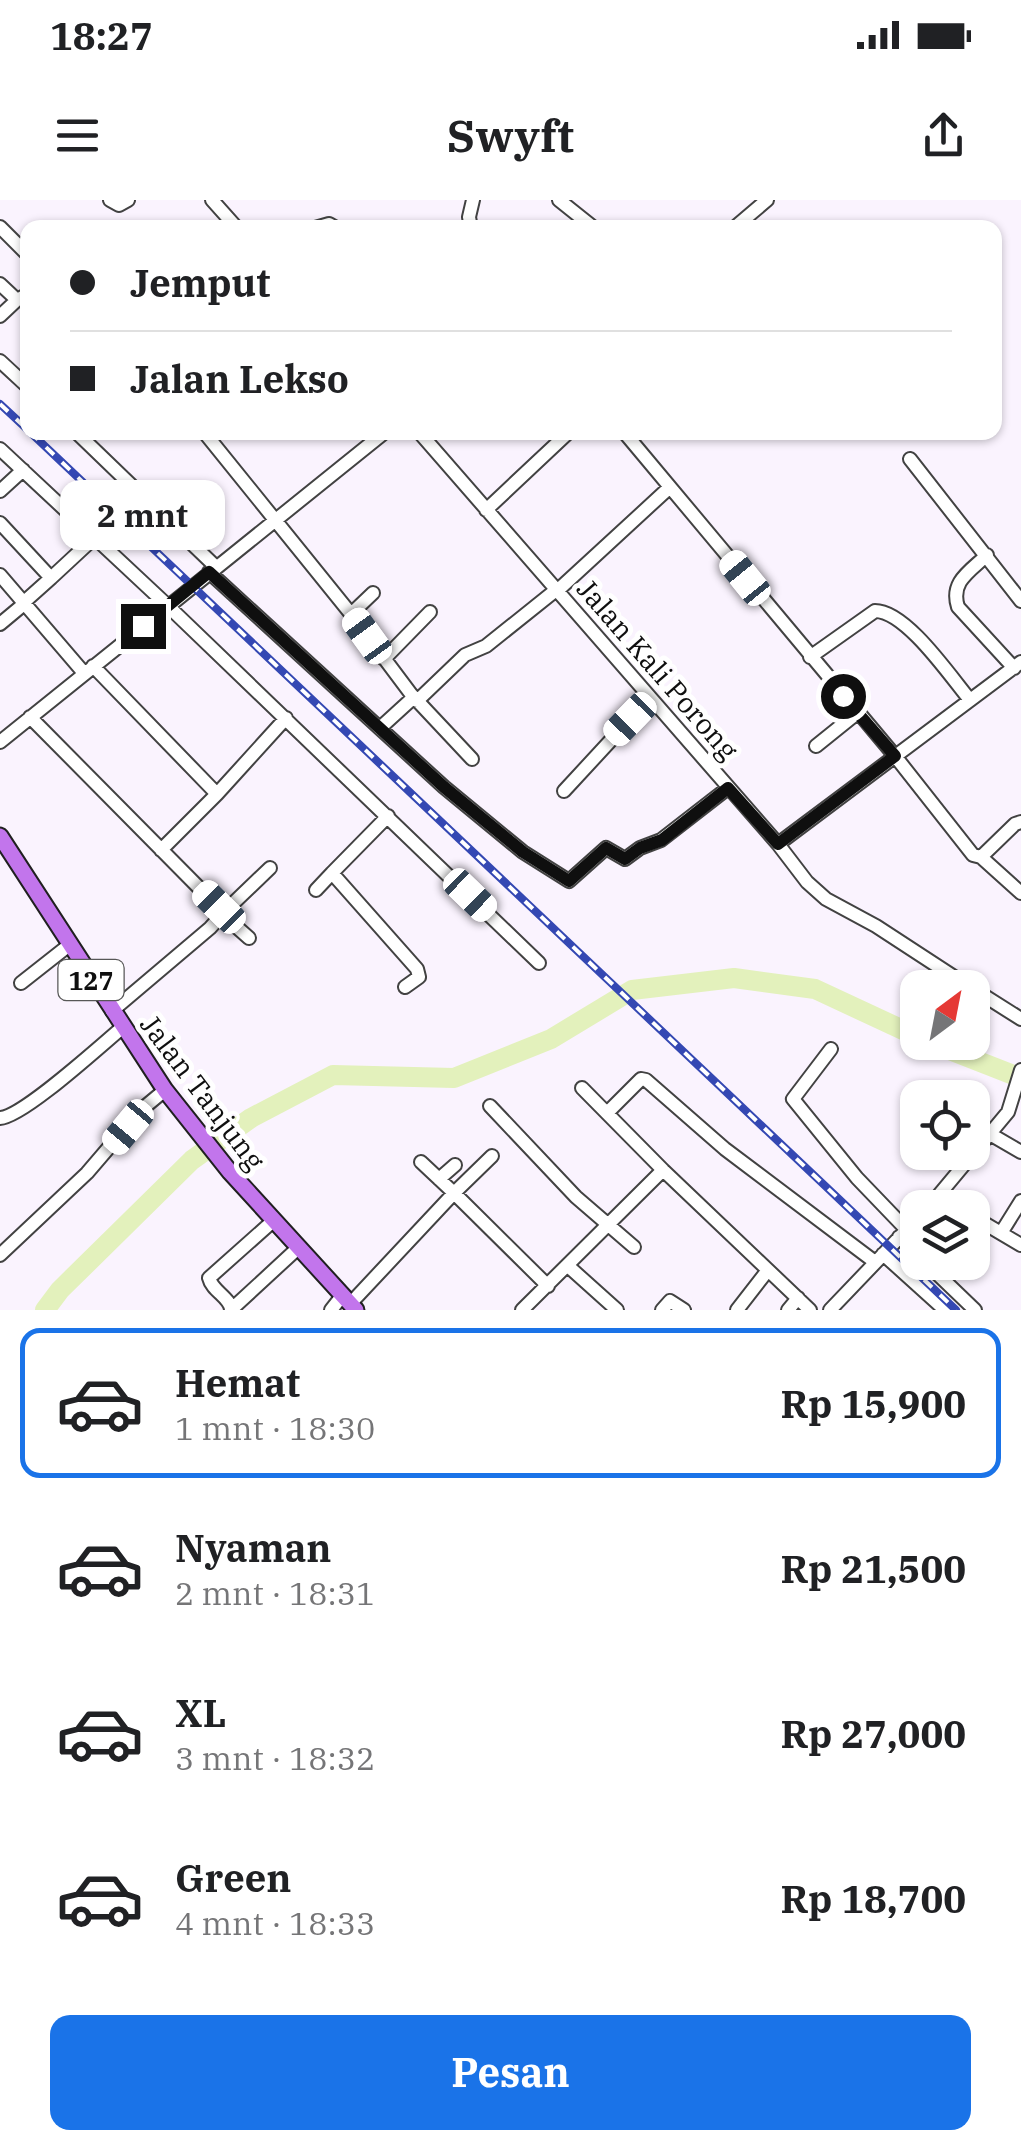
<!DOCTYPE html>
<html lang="id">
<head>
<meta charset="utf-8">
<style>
	:root { --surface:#fff; --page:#f6f6f6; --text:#202124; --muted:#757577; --line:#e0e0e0; --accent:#1a73e8 }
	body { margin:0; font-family:"IBM Plex Serif",serif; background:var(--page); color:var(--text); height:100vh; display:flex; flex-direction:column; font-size:38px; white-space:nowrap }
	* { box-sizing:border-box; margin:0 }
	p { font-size:32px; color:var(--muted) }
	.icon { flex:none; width:55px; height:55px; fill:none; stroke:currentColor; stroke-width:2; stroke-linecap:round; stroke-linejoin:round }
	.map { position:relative; height:1110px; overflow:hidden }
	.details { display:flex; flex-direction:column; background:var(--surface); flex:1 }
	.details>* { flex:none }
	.hud { position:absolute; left:20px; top:20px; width:982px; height:220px; border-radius:20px; box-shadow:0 2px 8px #0004; display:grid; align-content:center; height:220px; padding:0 50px; background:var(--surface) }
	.needle { width:65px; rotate:32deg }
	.buttons { position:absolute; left:900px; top:770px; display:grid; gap:20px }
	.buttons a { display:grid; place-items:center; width:90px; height:90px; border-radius:20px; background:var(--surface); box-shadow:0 2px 8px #0004; font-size:50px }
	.end { position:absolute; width:45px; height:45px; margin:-22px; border:12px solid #0f0f0f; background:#fff; box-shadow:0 0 0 5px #fff }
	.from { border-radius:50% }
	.bubble { position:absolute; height:70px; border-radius:20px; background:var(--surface); box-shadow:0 2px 8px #0004; font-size:32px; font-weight:800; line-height:70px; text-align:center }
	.car { position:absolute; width:30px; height:60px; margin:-30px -15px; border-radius:12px; box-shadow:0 0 8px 2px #0007; background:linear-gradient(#fff 24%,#345 0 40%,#fff 0 76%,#345 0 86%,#fff 0) }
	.hud b { display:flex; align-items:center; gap:35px; height:95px; font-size:38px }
	.hud b+b { border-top:2px solid var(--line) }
	.hud i { width:25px; height:25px; background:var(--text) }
	ul { padding:18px 0 0; list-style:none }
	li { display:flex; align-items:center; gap:30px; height:150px; margin:0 20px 15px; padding:0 30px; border:5px solid transparent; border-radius:20px }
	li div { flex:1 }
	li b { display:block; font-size:38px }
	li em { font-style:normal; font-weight:800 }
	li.on { border-color:var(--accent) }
	li>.icon { width:90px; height:90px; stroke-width:1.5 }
	.button { display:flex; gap:20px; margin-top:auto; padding:20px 50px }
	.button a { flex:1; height:115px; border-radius:20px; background:var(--accent); color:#fff; font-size:40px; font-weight:800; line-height:115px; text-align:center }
	.status { display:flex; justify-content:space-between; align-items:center; height:70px; padding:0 50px; background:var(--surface); direction:ltr }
	.status svg { height:28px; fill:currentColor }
	header { display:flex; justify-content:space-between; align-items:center; height:130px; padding:0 50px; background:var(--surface); font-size:45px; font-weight:800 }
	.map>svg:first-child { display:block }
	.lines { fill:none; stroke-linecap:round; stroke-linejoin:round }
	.river { stroke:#e3f1bc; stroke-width:20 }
	.minor-casing { stroke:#424242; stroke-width:16 }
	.major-casing { stroke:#202020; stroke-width:19 }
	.minor { stroke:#fff; stroke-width:12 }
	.major { stroke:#c275ec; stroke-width:15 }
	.rail-casing { stroke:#3448b3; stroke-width:8 }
	.rail { stroke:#fff; stroke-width:4; stroke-dasharray:11; stroke-linecap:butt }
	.route { stroke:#0f0f0f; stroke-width:12 }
	.labels { text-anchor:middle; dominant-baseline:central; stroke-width:10; stroke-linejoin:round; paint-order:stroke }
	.shield { fill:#fff; stroke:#575757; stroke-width:2.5 }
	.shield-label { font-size:25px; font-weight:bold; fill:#0f0f0f }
	.street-label { font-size:28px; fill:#0f0f0f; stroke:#fff }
</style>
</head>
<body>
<div class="status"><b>18:27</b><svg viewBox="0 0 49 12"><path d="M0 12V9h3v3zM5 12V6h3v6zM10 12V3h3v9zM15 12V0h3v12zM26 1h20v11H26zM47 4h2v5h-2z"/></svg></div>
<header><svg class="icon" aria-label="menu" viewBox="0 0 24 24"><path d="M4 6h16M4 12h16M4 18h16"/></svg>Swyft<svg class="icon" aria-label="share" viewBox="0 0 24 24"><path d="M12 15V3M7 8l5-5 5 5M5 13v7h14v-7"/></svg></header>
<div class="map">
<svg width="1021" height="1110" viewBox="0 0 1021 1110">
	<rect width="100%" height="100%" fill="#faf3fe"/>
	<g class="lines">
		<path class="river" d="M929,842L1021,878
			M45,1110L60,1090L192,960L251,918L333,875L454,878L551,839L632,790L734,778L815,789L918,837"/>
		<g class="minor-casing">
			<path id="minor" d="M110,0L119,5L128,0
				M212,0L237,28
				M559,0L594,28
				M0,27L28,55
				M315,28L329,24L336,28
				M471,28L469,17L473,0
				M734,28L767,0
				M0,84L17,100L28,94
				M0,116L17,100
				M0,161L28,187
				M76,232L216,367
				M204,232L351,414L411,494L472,559
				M419,232L778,644L807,682L826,699L876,726L971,788
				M624,232L895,556L973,655L981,657L1015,624L1021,622
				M0,249L168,406L539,763
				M910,259L1021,401
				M0,291L23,270
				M486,310L569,232
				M0,323L51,378L93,339
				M987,355C969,372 950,382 958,407L1014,468
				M209,372L444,587L523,652L569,681L606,648L625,659L640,648L661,640L728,588
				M0,375L84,473
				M557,391L670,287
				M23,403L51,378
				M351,414L373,393
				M0,424L24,404
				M810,457L875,411C906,411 950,476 970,500
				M384,459L430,412
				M93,466L217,594L161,650
				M417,501L465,455L486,446L556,390
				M30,517L221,710L219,718L210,728L112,811
				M380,528L414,497
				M0,542L385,232
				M816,546L857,513
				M564,591L649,499
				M217,594L286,518
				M388,616L332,673L417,769L419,777L405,787
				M778,644L1021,462
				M981,657L1021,693
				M316,690L332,673
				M249,738L222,714L270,668
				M21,783L68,746
				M972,788L1021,819
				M831,849L793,899L857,978L906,1029
				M582,888L663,970
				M490,906L576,997L634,1047
				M608,912L641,879L646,880L725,949L875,1062
				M0,918C23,917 100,846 123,827
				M990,934L1021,952
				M421,962L454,993L492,956
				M439,979L455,965
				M938,996L958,1008
				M928,1008L1008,912L1021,870
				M972,1016L1021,1045
				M1001,1033L1021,1001
				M899,1037L918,1055
				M883,1054L945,1110
				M0,1055L87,973L141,910L165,890
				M925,1062L975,1110
				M568,1066L617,1110
				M350,1104L454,993L548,1086
				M233,1108L298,1048
				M231,1110C231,1098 212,1091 209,1078L273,1021
				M331,1110L342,1096
				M522,1110L663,970L810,1110
				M662,1110L670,1101L684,1110
				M737,1110L768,1070
				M788,1110L798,1098
				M830,1110L918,1018"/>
		</g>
		<g class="major-casing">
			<path id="major" d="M0,636L165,890L230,972L356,1110"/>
		</g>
		<use href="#minor" class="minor"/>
		<use href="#major" class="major"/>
		<g class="rail-casing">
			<path id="rail" d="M0,204L28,230
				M30,232L956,1110"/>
		</g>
		<use href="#rail" class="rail"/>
	</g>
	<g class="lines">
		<path class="route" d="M143,426L209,372L444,587L523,652L569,681L606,648L625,659L640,648L662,640L728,588L778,644L895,556L843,496"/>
	</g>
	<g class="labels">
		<rect class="shield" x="58.5" y="760" width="65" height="40" rx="8"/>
		<g class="shield-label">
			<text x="91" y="780">127</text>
		</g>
		<g class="street-label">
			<text transform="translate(658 469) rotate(49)">Jalan Kali Porong</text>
			<text transform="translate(203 892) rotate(53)">Jalan Tanjung</text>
		</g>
	</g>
</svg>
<div class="buttons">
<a><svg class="needle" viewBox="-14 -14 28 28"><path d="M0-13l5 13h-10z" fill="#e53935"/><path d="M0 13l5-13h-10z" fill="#757577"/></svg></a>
<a><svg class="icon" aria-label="locate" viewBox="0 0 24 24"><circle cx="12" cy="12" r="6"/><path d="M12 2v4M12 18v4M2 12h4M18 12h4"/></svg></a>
<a><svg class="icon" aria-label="layers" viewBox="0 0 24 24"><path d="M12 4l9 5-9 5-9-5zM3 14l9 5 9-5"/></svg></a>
</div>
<i class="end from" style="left:843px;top:496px"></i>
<i class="end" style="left:143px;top:426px"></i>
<div class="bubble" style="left:60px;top:280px;width:165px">2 mnt</div>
<i class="car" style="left:745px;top:378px;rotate:321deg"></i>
<i class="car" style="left:367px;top:436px;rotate:324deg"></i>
<i class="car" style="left:630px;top:519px;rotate:224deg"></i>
<i class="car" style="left:470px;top:695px;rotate:134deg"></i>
<i class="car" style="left:219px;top:707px;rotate:315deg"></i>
<i class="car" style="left:128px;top:927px;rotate:220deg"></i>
<div class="hud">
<b><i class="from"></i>Jemput</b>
<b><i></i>Jalan Lekso</b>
</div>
</div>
<section class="details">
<ul>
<li class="on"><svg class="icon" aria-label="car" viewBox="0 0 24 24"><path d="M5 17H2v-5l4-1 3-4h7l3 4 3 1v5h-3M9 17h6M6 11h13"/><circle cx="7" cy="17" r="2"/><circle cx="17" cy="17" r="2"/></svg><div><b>Hemat</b><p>1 mnt · 18:30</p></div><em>Rp 15,900</em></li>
<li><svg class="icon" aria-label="car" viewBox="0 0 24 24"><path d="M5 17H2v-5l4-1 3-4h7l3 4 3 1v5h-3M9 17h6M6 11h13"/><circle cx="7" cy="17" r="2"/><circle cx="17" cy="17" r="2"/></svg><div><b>Nyaman</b><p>2 mnt · 18:31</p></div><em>Rp 21,500</em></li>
<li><svg class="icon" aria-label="car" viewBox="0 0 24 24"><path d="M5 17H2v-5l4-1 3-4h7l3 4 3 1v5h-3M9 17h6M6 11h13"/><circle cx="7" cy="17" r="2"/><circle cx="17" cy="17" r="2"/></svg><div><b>XL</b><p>3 mnt · 18:32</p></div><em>Rp 27,000</em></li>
<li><svg class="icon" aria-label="car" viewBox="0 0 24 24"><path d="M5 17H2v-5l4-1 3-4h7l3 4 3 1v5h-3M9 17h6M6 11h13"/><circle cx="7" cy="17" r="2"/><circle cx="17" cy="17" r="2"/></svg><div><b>Green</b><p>4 mnt · 18:33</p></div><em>Rp 18,700</em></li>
</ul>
<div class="button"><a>Pesan</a></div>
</section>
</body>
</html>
